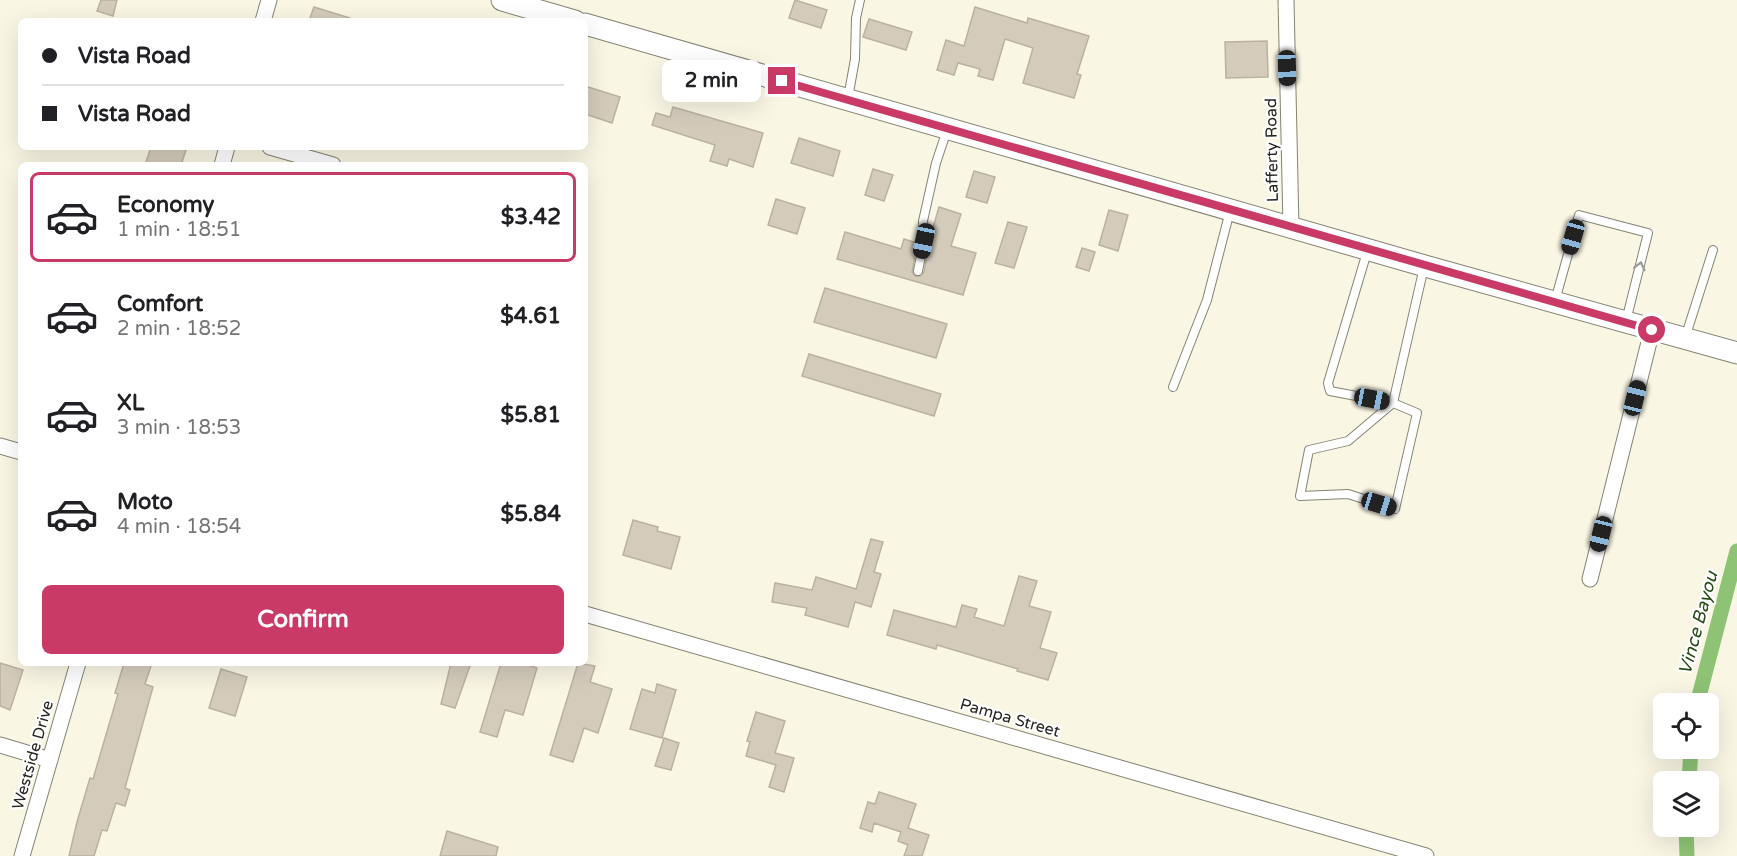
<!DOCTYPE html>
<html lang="en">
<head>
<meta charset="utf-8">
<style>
	:root { --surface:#fff; --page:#f6f6f6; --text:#202124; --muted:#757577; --line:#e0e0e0; --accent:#c93b66 }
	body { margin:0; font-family:"Varela Round",sans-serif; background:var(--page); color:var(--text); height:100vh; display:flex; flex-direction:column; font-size:22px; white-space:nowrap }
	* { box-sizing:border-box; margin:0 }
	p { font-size:20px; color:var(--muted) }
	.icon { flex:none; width:33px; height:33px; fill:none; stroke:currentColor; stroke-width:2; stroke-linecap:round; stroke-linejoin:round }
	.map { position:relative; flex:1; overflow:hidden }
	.sheet { position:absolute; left:18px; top:162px; width:570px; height:504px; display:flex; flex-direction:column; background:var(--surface); border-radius:9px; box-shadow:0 6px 24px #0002 }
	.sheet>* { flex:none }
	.guide { position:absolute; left:18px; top:18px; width:570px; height:132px; border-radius:9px; box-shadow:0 6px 24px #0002; display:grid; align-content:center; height:132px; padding:0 24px; background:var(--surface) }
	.tools { position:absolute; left:1653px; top:693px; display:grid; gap:12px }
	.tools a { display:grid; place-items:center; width:66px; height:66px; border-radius:9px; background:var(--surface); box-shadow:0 6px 24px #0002; font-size:30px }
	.end { position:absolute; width:27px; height:27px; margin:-14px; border:8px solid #c93b66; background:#fff; box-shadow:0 0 0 3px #fff }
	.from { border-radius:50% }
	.bubble { position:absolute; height:42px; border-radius:9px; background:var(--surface); box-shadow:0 6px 24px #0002; font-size:20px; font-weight:700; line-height:42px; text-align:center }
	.car { position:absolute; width:18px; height:36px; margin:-18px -9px; border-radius:8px; box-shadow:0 0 4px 2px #0007; background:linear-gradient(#222 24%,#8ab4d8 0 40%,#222 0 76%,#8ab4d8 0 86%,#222 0) }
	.guide b { display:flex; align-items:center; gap:21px; height:57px; font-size:22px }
	.guide b+b { border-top:2px solid var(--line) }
	.guide i { width:15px; height:15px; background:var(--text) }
	ul { padding:10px 0 0; list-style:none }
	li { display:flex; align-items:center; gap:18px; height:90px; margin:0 12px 9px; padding:0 12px; border:3px solid transparent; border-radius:9px }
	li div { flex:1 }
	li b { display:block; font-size:22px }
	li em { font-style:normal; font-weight:700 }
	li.active { border-color:var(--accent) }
	li>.icon { width:54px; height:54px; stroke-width:1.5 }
	.primary-button { display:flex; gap:12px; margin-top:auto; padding:12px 24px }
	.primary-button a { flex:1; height:69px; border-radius:9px; background:var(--accent); color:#fff; font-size:24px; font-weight:700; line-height:69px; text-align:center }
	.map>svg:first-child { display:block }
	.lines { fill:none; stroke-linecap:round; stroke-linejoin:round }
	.canal { stroke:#8ec376; stroke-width:15 }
	.building { fill:#d4cbbb; stroke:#bab1a2; stroke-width:1.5 }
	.lane-casing { stroke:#858372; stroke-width:10 }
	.street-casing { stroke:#858372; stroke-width:17 }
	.secondary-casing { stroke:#858372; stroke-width:23 }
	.lane { stroke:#fff; stroke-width:8 }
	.street { stroke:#fff; stroke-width:15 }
	.secondary { stroke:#fff; stroke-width:21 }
	.oneway { stroke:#9d9d9a }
	.route { stroke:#c93b66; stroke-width:8 }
	.labels { text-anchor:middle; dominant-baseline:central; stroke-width:4.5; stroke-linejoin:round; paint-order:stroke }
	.street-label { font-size:16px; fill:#26251f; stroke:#fff }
	.water-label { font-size:18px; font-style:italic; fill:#254812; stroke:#fff }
</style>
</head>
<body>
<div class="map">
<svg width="1737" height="856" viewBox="0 0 1737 856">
	<rect width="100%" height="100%" fill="#f9f6e4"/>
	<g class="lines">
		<path class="canal" d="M1697,704L1737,551
			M1689,782L1691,748
			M1686,826L1687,856"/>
	</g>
	<path class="building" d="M101,0H117L113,16L97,11Z
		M795,0L827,10L821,28L789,18Z
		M314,7L350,18V21H309Z
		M975,7L1027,23L1028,18L1089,36L1077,74L1081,75L1074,98L1023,83L1033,48L1005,39L993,80L978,76L980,69L958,63L954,75L937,70L946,40L964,46Z
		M869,19L912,32L906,50L863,37Z
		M1267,41L1268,77L1226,78L1225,42Z
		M585,86L620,97L612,123L585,114Z
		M673,107L763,133L753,167L729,159L727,166L710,161L715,145L652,125L656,113L670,117Z
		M799,138L840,151L833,176L791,163Z
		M151,147H187L181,165H145Z
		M873,169L893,175L884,201L865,195Z
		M974,171L995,177L987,203L966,197Z
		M776,199L805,208L797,234L768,225Z
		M939,207L961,214L951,246L976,253L963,295L837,259L845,232L901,249L904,239L917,243L912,272L915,276H920L924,272L930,238Z
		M1109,210L1128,215L1118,251L1099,245Z
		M1008,222L1027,227L1014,268L995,263Z
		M1082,248L1095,252L1089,271L1076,267Z
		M825,288L947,324L936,358L814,322Z
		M809,354L941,394L934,416L802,376Z
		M633,520L658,527L657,531L680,537L671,569L623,555Z
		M871,539L883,542L874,572L881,574L871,607L855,602L848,627L805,615L807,608L772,602L775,583L812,590L816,577L856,589Z
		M1019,576L1037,581L1029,606L1051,612L1040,648L1057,653L1048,680L1017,671L1018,669L937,645L936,649L887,635L894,610L956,627L962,605L977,609L974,617L1004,626Z
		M0,663L23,670L10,710L0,706Z
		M124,663H152L145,684L153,687L125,788L130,790L125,806L116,803L107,831L102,830L94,856H69L77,822L90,778L93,779L118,694L115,693Z
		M451,663H471L455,708L441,704Z
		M501,663H522L537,668L523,715L505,710L497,737L480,732Z
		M578,663L595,666L590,682L612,689L598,733L584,728L573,762L550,755Z
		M221,669L247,677L235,716L209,708Z
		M657,684L676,690L662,738L630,729L642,689L655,693Z
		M756,712L785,721L775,753L794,758L784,792L769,787L776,765L746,756L750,742L747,741Z
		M664,738L679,743L671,770L655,766Z
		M879,792L916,804L908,828L929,835L922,856H904L908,845L898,841L901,832L874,823L872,832L860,828L868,802L875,804Z
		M447,831L498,847L496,856H440Z"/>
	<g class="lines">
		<g class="lane-casing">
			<path id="lane" d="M848,98L855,59L856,18L860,0
				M1367,252L1328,383L1330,391L1393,403L1424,267
				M918,271L924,241L923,221L936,163L947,130
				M1555,301L1579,215L1648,233L1626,321
				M1685,338L1713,250
				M1173,387L1207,300L1230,211
				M1393,403L1417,413L1395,509L1348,494L1300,496L1309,450L1348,441Z"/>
		</g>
		<g class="street-casing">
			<path id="street" d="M1286,0L1291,227
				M263,21L269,0
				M270,147L333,165
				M222,165L227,147
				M0,446L21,452
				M1590,579L1652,330
				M585,614L1426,856
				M0,745L50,760
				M22,856L78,663"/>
		</g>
		<g class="secondary-casing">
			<path id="secondary" d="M502,0L575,21
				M585,24L1425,266L1737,353"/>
		</g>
		<use href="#lane" class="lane"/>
		<use href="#street" class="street"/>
		<use href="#secondary" class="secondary"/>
	</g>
	<defs><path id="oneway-chevron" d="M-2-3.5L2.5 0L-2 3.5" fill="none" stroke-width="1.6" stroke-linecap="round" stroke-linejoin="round" transform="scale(1.5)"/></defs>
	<use class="oneway" href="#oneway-chevron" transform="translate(1640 266) rotate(-76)"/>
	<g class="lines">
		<path class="route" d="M782,81L1652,330"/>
	</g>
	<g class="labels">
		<g class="street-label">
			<text transform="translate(1272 150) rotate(-91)">Lafferty Road</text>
			<text transform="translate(1010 718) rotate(16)">Pampa Street</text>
			<text transform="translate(33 755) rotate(-74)">Westside Drive</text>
		</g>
		<g class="water-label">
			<text transform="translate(1698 623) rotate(-75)">Vince Bayou</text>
		</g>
	</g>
</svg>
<div class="tools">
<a><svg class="icon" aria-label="locate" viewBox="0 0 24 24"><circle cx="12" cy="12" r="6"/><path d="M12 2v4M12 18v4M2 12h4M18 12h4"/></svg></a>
<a><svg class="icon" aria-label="layers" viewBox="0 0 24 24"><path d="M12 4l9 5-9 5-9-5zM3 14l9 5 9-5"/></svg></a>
</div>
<i class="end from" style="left:1652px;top:330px"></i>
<i class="end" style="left:782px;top:81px"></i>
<div class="bubble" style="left:662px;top:60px;width:99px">2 min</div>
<i class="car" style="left:1287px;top:68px;rotate:178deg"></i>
<i class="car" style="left:1573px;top:237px;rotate:196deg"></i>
<i class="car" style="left:924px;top:241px;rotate:192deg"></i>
<i class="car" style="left:1635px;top:398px;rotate:14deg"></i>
<i class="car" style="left:1372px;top:399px;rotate:101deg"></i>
<i class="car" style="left:1379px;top:504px;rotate:107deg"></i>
<i class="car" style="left:1601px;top:534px;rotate:194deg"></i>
<div class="guide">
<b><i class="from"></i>Vista Road</b>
<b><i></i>Vista Road</b>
</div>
<section class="sheet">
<ul>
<li class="active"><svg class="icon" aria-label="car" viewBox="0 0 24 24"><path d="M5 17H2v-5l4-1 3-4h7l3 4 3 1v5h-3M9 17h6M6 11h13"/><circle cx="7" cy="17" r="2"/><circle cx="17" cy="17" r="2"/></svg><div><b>Economy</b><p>1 min · 18:51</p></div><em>$3.42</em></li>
<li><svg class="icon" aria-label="car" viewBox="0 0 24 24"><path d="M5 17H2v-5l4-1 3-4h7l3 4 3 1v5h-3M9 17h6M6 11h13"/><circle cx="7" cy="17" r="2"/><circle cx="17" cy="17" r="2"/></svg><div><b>Comfort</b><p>2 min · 18:52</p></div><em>$4.61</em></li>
<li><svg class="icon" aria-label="car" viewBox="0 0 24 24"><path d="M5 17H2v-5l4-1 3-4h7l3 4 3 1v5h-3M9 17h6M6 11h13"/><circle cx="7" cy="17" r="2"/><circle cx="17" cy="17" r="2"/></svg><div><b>XL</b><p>3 min · 18:53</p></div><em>$5.81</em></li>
<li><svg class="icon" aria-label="car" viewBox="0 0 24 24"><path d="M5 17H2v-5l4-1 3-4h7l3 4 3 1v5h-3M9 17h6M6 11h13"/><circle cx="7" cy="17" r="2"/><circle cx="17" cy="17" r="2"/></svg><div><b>Moto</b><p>4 min · 18:54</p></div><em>$5.84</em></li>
</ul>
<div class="primary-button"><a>Confirm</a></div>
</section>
</div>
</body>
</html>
